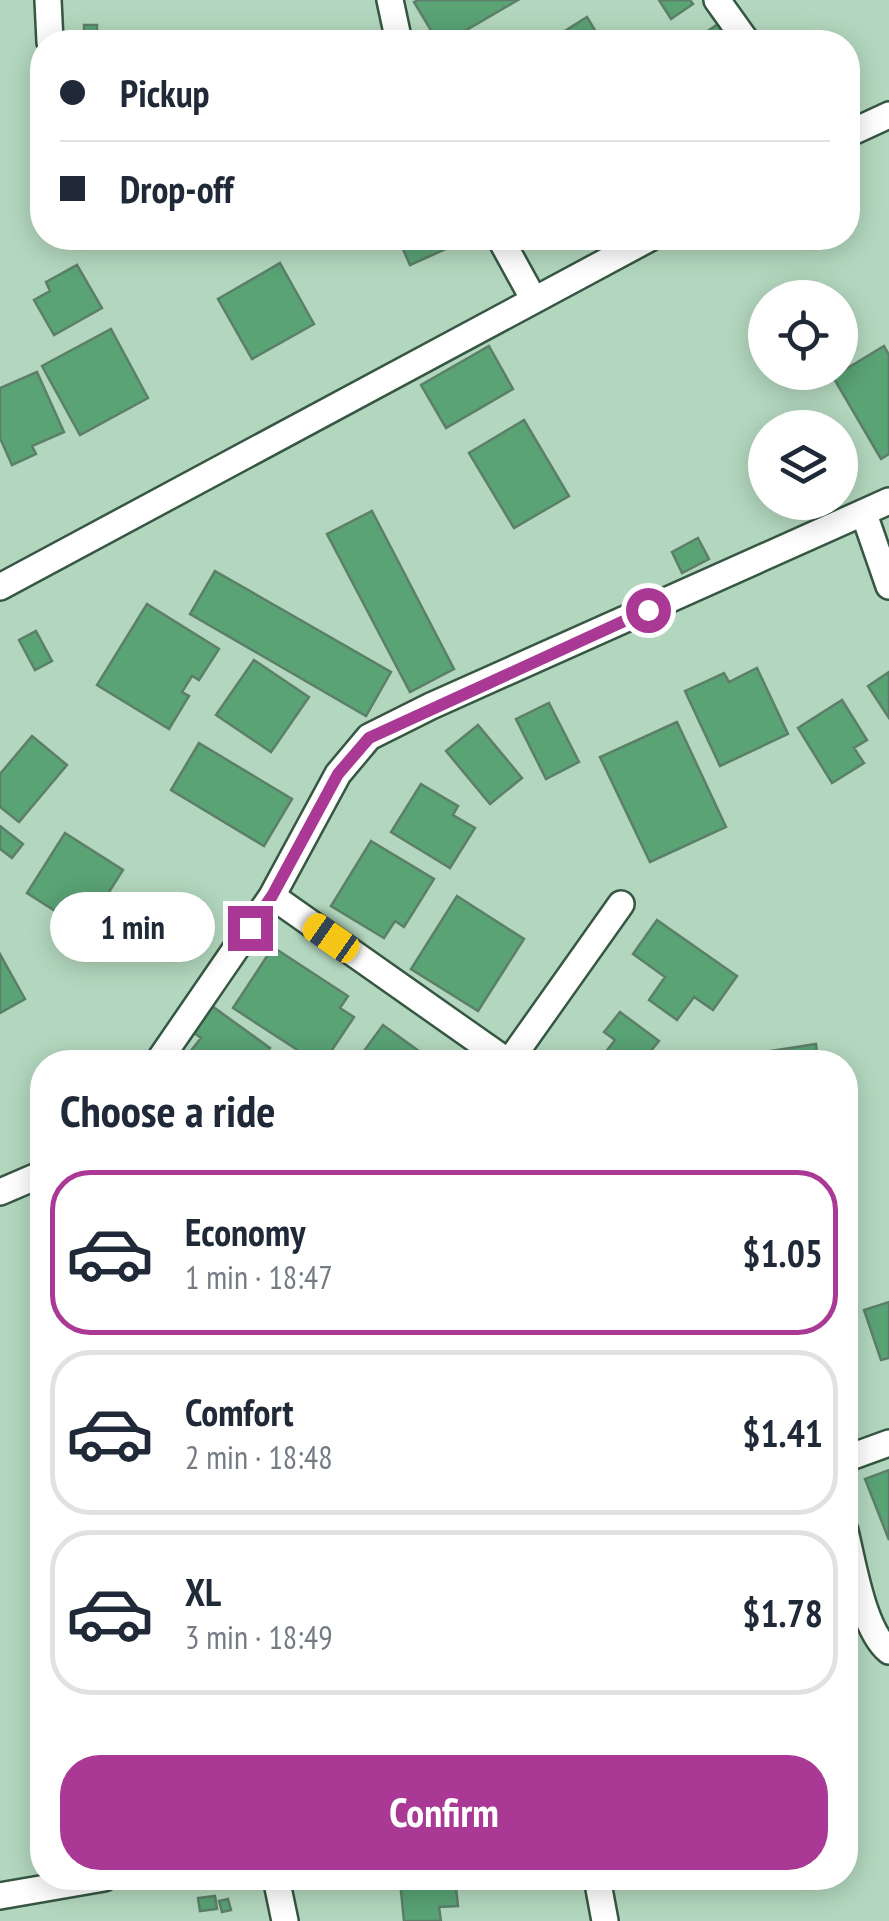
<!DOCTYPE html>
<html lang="en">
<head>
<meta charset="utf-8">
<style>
	:root { --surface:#fff; --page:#f6f6f7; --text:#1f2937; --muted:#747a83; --line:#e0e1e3; --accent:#a93995 }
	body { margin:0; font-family:"PT Sans Narrow",sans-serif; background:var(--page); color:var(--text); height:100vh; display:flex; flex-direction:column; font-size:38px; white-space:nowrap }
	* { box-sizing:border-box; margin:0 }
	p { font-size:32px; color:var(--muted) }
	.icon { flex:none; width:55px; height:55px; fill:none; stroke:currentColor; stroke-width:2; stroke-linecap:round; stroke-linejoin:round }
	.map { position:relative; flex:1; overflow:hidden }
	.details { position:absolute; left:30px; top:1050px; width:828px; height:840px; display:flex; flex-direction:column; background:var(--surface); border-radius:40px; box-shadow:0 5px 25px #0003 }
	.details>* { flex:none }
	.guide { position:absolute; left:30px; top:30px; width:830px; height:220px; border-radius:40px; box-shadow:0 5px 25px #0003; display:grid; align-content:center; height:220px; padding:0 30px; background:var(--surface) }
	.buttons { position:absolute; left:748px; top:280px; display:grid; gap:20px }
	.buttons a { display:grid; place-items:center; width:110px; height:110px; border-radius:50%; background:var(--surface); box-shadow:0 5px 25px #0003; font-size:50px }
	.end { position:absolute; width:45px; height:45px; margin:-22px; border:12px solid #a93995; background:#fff; box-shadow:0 0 0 5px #fff }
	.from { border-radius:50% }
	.bubble { position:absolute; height:70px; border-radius:35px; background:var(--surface); box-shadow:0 5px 25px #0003; font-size:32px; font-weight:700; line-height:70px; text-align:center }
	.car { position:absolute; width:30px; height:60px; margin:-30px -15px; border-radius:12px; box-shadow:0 0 8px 2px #0007; background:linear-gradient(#f5c518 24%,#345 0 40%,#f5c518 0 76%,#345 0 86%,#f5c518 0) }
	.guide b { display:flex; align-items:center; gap:35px; height:95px; font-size:38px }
	.guide b+b { border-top:2px solid var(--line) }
	.guide i { width:25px; height:25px; background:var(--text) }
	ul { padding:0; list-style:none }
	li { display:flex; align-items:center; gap:30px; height:165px; margin:0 20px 15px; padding:0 10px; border:5px solid var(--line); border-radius:40px }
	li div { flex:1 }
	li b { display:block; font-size:38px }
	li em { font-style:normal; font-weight:700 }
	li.selected { border-color:var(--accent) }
	li>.icon { width:90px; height:90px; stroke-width:1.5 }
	h2 { padding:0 30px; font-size:45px; line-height:120px }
	.primary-button { display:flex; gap:20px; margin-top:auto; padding:20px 30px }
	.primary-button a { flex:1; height:115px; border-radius:40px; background:var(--accent); color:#fff; font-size:40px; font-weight:700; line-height:115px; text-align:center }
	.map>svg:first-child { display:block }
	.building { fill:#59a375; stroke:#5d7f69; stroke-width:2.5 }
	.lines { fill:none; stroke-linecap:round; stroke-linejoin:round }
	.minor-casing { stroke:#365742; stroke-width:30 }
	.minor { stroke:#fff; stroke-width:25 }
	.route { stroke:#a93995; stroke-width:12 }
</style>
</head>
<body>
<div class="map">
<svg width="889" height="1921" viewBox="0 0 889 1921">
	<rect width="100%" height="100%" fill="#b3d7be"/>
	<path class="building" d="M419,0H518L446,42H438L414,2Z
		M659,0H690L693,4L671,19Z
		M587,17L599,37L590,42H572L565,31Z
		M721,22L733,40L704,42L700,36Z
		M84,25H97V38H84Z
		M398,238H454L457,244L410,265Z
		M280,263L314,324L252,359L218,299Z
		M77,265L102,308L54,335L34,300L50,291L46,282Z
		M111,329L148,398L80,435L42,366Z
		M489,346L513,389L446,428L421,385Z
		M884,346L889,355V454L881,459L833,377Z
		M37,372L64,432L32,446L36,454L12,465L0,438V388Z
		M524,420L569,496L514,528L469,453Z
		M372,511L454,669L410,692L327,534Z
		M698,538L709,559L682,573L672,552Z
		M215,571L391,672L366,716L190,614Z
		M147,604L219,649L199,680L192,676L182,692L189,696L169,729L97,685Z
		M36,631L52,661L35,670L19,640Z
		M254,660L309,697L271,752L216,715Z
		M757,668L788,734L720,766L685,691L724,673L729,682Z
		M889,672V718L868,686Z
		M842,700L867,740L854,748L864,763L832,783L798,728Z
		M549,703L579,762L546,779L516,719Z
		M677,722L726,827L650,862L600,757Z
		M478,725L522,778L490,804L446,751Z
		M32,736L67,765L19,822L0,807V774Z
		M199,743L292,799L264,846L171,790Z
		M421,784L458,806L453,815L475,828L450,868L391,832Z
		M0,826L23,844L12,858L0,849Z
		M65,833L123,870L85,930L27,893Z
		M371,841L434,879L404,927L395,921L384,938L331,906Z
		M457,896L524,939L478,1011L411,969Z
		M657,920L737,976L713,1010L694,997L677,1020L649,1000L665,977L633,954Z
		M273,947L348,996L340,1008L354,1017L324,1062H316L233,1008Z
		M0,954L25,999L0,1013Z
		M212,1006L270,1048L259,1062H182L201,1038L193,1032Z
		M620,1012L659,1041L642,1062H598L615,1040L604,1032Z
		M383,1025L434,1062H356Z
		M816,1044L818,1062H766L764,1052Z
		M889,1302V1358L881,1360L864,1310Z
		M889,1470V1540L865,1479Z
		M430,1878H455L458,1906L439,1907L441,1921H404L400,1881Z
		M215,1896L217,1909L200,1911L198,1898Z
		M228,1899L231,1910L222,1912L219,1901Z"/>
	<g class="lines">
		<g class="minor-casing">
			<path id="minor" d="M48,0L50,42
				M390,0L399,42
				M717,0L747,42
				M848,134L889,115
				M500,238L534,300
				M864,514L889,586
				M0,587L650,238
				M272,896L508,1062
				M158,1062L272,896L338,774L369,737L431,706L889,501
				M509,1062L621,904
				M0,1192L42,1174
				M845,1459L889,1443
				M845,1531C853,1563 863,1630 889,1651
				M276,1878L285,1921
				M597,1878L605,1921
				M0,1896L104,1878"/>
		</g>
		<use href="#minor" class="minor"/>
	</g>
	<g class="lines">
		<path class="route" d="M250,928L272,896L338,774L369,738L648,610"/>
	</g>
</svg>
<div class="buttons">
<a><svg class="icon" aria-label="locate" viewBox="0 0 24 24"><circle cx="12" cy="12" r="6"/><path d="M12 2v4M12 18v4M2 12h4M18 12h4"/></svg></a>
<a><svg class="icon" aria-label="layers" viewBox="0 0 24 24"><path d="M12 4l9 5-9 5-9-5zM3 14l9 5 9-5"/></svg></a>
</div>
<i class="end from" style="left:648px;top:610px"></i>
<i class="end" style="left:250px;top:928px"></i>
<div class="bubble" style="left:50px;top:892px;width:165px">1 min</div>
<i class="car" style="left:331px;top:938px;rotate:305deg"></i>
<div class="guide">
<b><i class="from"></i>Pickup</b>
<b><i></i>Drop-off</b>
</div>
<section class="details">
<h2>Choose a ride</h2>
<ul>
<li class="selected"><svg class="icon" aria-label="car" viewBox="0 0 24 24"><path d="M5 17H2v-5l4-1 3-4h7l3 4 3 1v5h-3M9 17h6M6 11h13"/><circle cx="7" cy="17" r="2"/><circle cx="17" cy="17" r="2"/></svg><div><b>Economy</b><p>1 min · 18:47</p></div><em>$1.05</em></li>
<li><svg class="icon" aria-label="car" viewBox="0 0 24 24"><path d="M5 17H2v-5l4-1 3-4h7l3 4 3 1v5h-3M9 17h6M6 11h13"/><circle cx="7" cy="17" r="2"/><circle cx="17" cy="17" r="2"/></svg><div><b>Comfort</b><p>2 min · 18:48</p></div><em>$1.41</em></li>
<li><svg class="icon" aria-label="car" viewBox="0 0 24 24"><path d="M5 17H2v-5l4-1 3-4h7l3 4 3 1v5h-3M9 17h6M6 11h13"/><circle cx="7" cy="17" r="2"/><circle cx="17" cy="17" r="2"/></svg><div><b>XL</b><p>3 min · 18:49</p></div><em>$1.78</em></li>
</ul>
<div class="primary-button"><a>Confirm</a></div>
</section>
</div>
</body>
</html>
